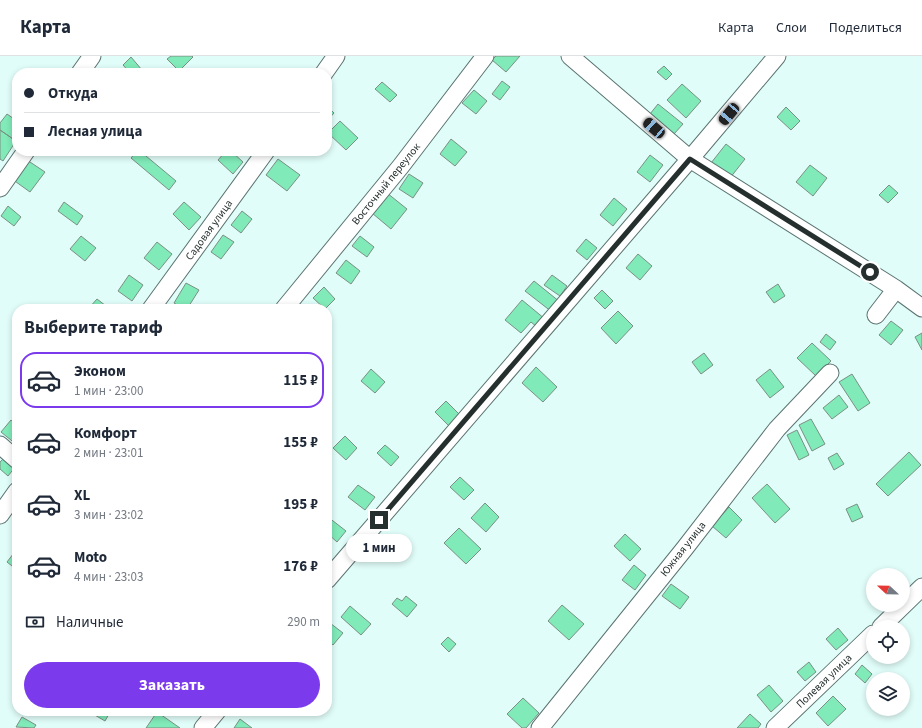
<!DOCTYPE html>
<html lang="ru">
<head>
<meta charset="utf-8">
<style>
	:root { --surface:#fff; --page:#f6f6f7; --text:#1f2937; --muted:#747a83; --line:#e0e1e3; --accent:#7c3aed }
	body { margin:0; font-family:"Source Sans 3",sans-serif; background:var(--page); color:var(--text); height:100vh; display:flex; flex-direction:column; font-size:15px; white-space:nowrap }
	* { box-sizing:border-box; margin:0 }
	p { font-size:13px; color:var(--muted) }
	.icon { flex:none; width:22px; height:22px; fill:none; stroke:currentColor; stroke-width:2; stroke-linecap:round; stroke-linejoin:round }
	.map { position:relative; flex:1; overflow:hidden }
	.side { position:absolute; left:12px; top:248px; width:320px; height:412px; display:flex; flex-direction:column; background:var(--surface); border-radius:16px; box-shadow:0 2px 6px #0003 }
	.side>* { flex:none }
	.banner { position:absolute; left:12px; top:12px; width:320px; height:88px; border-radius:16px; box-shadow:0 2px 6px #0003; display:grid; align-content:center; height:88px; padding:0 12px; background:var(--surface) }
	.needle { width:26px; rotate:292deg }
	.controls { position:absolute; left:866px; top:512px; display:grid; gap:8px }
	.controls a { display:grid; place-items:center; width:44px; height:44px; border-radius:50%; background:var(--surface); box-shadow:0 2px 6px #0003; font-size:20px }
	.end { position:absolute; width:18px; height:18px; margin:-9px; border:5px solid #252f2e; background:#fff; box-shadow:0 0 0 2px #fff }
	.from { border-radius:50% }
	.bubble { position:absolute; height:28px; border-radius:14px; background:var(--surface); box-shadow:0 2px 6px #0003; font-size:13px; font-weight:700; line-height:28px; text-align:center }
	.car { position:absolute; width:12px; height:24px; margin:-12px -6px; border-radius:5px; box-shadow:0 0 3px 1px #0007; background:linear-gradient(#222 24%,#8ab4d8 0 40%,#222 0 76%,#8ab4d8 0 86%,#222 0) }
	.banner b { display:flex; align-items:center; gap:14px; height:38px; font-size:15px }
	.banner b+b { border-top:1px solid var(--line) }
	.banner i { width:10px; height:10px; background:var(--text) }
	ul { padding:0; list-style:none }
	li { display:flex; align-items:center; gap:12px; height:56px; margin:0 8px 6px; padding:0 4px; border:2px solid transparent; border-radius:16px }
	li div { flex:1 }
	li b { display:block; font-size:15px }
	li em { font-style:normal; font-weight:700 }
	li.current { border-color:var(--accent) }
	li>.icon { width:36px; height:36px; stroke-width:1.5 }
	h2 { padding:0 12px; font-size:18px; line-height:48px }
	.pay { display:flex; align-items:center; gap:10px; height:44px; padding:0 12px; font-size:15px }
	.pay p { margin-inline-start:auto }
	.action { display:flex; gap:8px; margin-top:auto; padding:8px 12px }
	.action a { flex:1; height:46px; border-radius:24px; background:var(--accent); color:#fff; font-size:16px; font-weight:700; line-height:46px; text-align:center }
	header { display:flex; align-items:center; gap:24px; box-sizing:border-box; height:56px; padding:0 20px; background:var(--surface); border-bottom:1px solid var(--line) }
	header strong { font-size:19px }
	nav { display:flex; gap:22px; margin-inline-start:auto; font-size:14px }
	.map>svg:first-child { display:block }
	.building { fill:#80eab8; stroke:#7a9084 }
	.lines { fill:none; stroke-linecap:round; stroke-linejoin:round }
	.street-casing { stroke:#5b7471; stroke-width:19 }
	.street { stroke:#fff; stroke-width:17 }
	.route { stroke:#252f2e; stroke-width:5 }
	.labels { text-anchor:middle; dominant-baseline:central; stroke-width:3; stroke-linejoin:round; paint-order:stroke }
	.street-label { font-size:11px; fill:#252f2e; stroke:#fff }
</style>
</head>
<body>
<header>
<strong>Карта</strong>
<nav><a>Карта</a><a>Слои</a><a>Поделиться</a></nav>
</header>
<div class="map">
<svg width="922" height="672" viewBox="0 0 922 672">
	<rect width="100%" height="100%" fill="#e1fdf9"/>
	<path class="building" d="M171,0H192L193,1L179,15L167,3Z
		M496,0H520L506,16L492,4Z
		M131,1L142,14L139,17H130L123,9Z
		M664,10L672,18L666,24L657,16Z
		M502,25L510,31L500,44L492,38Z
		M382,26L397,39L390,46L375,33Z
		M682,28L701,45L686,62L667,44Z
		M474,34L487,45L476,58L462,47Z
		M658,48L683,68L674,78L650,58Z
		M327,50L334,57L327,65Z
		M786,51L800,65L791,74L777,61Z
		M7,58L17,65L16,85L0,74V67Z
		M340,65L358,82L346,94L328,77Z
		M0,74L16,85L3,105L0,103Z
		M451,83L467,96L455,110L440,98Z
		M726,88L745,103L730,122L711,107Z
		M137,95H140L176,125L169,134L131,102Z
		M226,95H231L243,106L233,118L218,104Z
		M650,99L663,109L650,126L637,116Z
		M278,103L300,119L287,135L266,119Z
		M27,104L45,116L30,136L12,123Z
		M810,109L827,122L813,140L796,126Z
		M409,118L423,127L413,142L399,133Z
		M889,129L898,137L888,147L879,139Z
		M387,137L407,153L391,173L372,157Z
		M614,142L627,153L613,170L600,159Z
		M64,146L83,160L77,169L58,155Z
		M184,146L201,161L189,174L173,158Z
		M8,150L21,161L14,170L1,160Z
		M242,155L252,163L241,177L231,169Z
		M223,179L234,186L221,203L211,196Z
		M81,180L96,192L85,205L70,193Z
		M360,180L374,191L367,201L352,190Z
		M586,183L597,192L587,204L576,195Z
		M157,186L172,198L159,214L144,202Z
		M638,198L652,210L640,224L626,212Z
		M346,204L360,215L351,228L336,217Z
		M129,219L143,229L132,245L118,235Z
		M552,219L567,230L560,240L544,229Z
		M534,225L560,246L552,256L525,235Z
		M186,227L199,234L187,253H184L174,247Z
		M778,228L785,240L774,247L766,236Z
		M324,231L335,243L325,253L313,242Z
		M602,234L613,245L605,253L594,242Z
		M97,243L110,253H88Z
		M522,244L545,263L537,271L531,266L521,277L505,264Z
		M618,255L633,270L616,288L601,272Z
		M891,265L903,274L891,289L879,279Z
		M922,277V294L915,281Z
		M826,278L836,286L830,294L820,286Z
		M812,287L831,305L816,320L797,302Z
		M704,297L713,309L701,318L692,306Z
		M536,311L557,331L543,346L522,327Z
		M371,313L385,326L375,337L361,325Z
		M770,313L784,331L770,342L756,324Z
		M852,318L870,347L858,355L839,326Z
		M839,339L848,351L832,363L823,352Z
		M446,345L460,359L449,370L435,356Z
		M811,363L825,388L812,395L799,369Z
		M11,364L17,369V389L1,376Z
		M797,374L809,399L799,404L787,379Z
		M345,380L357,392L346,404L333,392Z
		M385,389L399,401L391,410L377,397Z
		M909,396L921,409L888,440L876,428Z
		M837,397L844,408L834,414L828,402Z
		M5,401L16,410L8,420L0,413V406Z
		M460,421L474,434L464,444L450,431Z
		M767,428L790,453L775,467L752,442Z
		M358,429L375,441L365,454L348,441Z
		M485,447L499,461L486,476L471,462Z
		M857,448L863,461L852,466L846,453Z
		M729,451L742,464L726,482L712,470Z
		M328,461L346,475L337,486L327,477V462Z
		M459,472L481,493L466,508L444,487Z
		M625,478L641,493L630,505L614,490Z
		M17,493V514L7,506Z
		M634,509L646,519L635,534L622,524Z
		M671,528L689,541L680,553L662,540Z
		M406,540L417,549L407,561L392,548L397,542L402,545Z
		M562,549L584,568L569,584L548,565Z
		M350,550L371,568L361,579L341,561Z
		M330,567L343,577L333,589L327,584V571Z
		M838,572L848,584L836,594L826,583Z
		M448,581L456,588L449,596L441,588Z
		M809,606L816,616L805,625L797,616Z
		M862,609L872,618L865,627L855,618Z
		M769,629L783,645L771,656L757,639Z
		M833,640L846,653L828,670L816,657Z
		M523,642L539,657L526,672H522L507,658Z
		M88,655H105L109,658L105,665Z
		M157,656L180,672H146Z
		M750,658L761,668L758,672H737Z
		M22,661L36,669L34,672L16,671Z
		M240,663L252,672H234Z"/>
	<g class="lines">
		<g class="street-casing">
			<path id="street" d="M570,0L690,103L896,233L922,252
				M80,17L92,0
				M324,17L336,0
				M0,132L26,95
				M151,253L266,95
				M284,253L401,110L485,0
				M876,259L896,233
				M0,389L17,404
				M0,459L17,435
				M327,524L690,103L777,0
				M881,571L922,531
				M203,672L217,655
				M540,672L685,492L777,373L830,317
				M775,672L873,578"/>
		</g>
		<use href="#street" class="street"/>
	</g>
	<g class="lines">
		<path class="route" d="M379,464L690,103L870,216"/>
	</g>
	<g class="labels">
		<g class="street-label">
			<text transform="translate(386 128) rotate(-51)">Восточный переулок</text>
			<text transform="translate(209 174) rotate(-54)">Садовая улица</text>
			<text transform="translate(683 493) rotate(-52)">Южная улица</text>
			<text transform="translate(824 625) rotate(-44)">Полевая улица</text>
		</g>
	</g>
</svg>
<div class="controls">
<a><svg class="needle" viewBox="-14 -14 28 28"><path d="M0-13l5 13h-10z" fill="#e53935"/><path d="M0 13l5-13h-10z" fill="#747a83"/></svg></a>
<a><svg class="icon" aria-label="locate" viewBox="0 0 24 24"><circle cx="12" cy="12" r="6"/><path d="M12 2v4M12 18v4M2 12h4M18 12h4"/></svg></a>
<a><svg class="icon" aria-label="layers" viewBox="0 0 24 24"><path d="M12 4l9 5-9 5-9-5zM3 14l9 5 9-5"/></svg></a>
</div>
<i class="end from" style="left:870px;top:216px"></i>
<i class="end" style="left:379px;top:464px"></i>
<div class="bubble" style="left:346px;top:478px;width:66px">1 мин</div>
<i class="car" style="left:729px;top:58px;rotate:220deg"></i>
<i class="car" style="left:654px;top:72px;rotate:311deg"></i>
<div class="banner">
<b><i class="from"></i>Откуда</b>
<b><i></i>Лесная улица</b>
</div>
<section class="side">
<h2>Выберите тариф</h2>
<ul>
<li class="current"><svg class="icon" aria-label="car" viewBox="0 0 24 24"><path d="M5 17H2v-5l4-1 3-4h7l3 4 3 1v5h-3M9 17h6M6 11h13"/><circle cx="7" cy="17" r="2"/><circle cx="17" cy="17" r="2"/></svg><div><b>Эконом</b><p>1 мин · 23:00</p></div><em>115 ₽</em></li>
<li><svg class="icon" aria-label="car" viewBox="0 0 24 24"><path d="M5 17H2v-5l4-1 3-4h7l3 4 3 1v5h-3M9 17h6M6 11h13"/><circle cx="7" cy="17" r="2"/><circle cx="17" cy="17" r="2"/></svg><div><b>Комфорт</b><p>2 мин · 23:01</p></div><em>155 ₽</em></li>
<li><svg class="icon" aria-label="car" viewBox="0 0 24 24"><path d="M5 17H2v-5l4-1 3-4h7l3 4 3 1v5h-3M9 17h6M6 11h13"/><circle cx="7" cy="17" r="2"/><circle cx="17" cy="17" r="2"/></svg><div><b>XL</b><p>3 мин · 23:02</p></div><em>195 ₽</em></li>
<li><svg class="icon" aria-label="car" viewBox="0 0 24 24"><path d="M5 17H2v-5l4-1 3-4h7l3 4 3 1v5h-3M9 17h6M6 11h13"/><circle cx="7" cy="17" r="2"/><circle cx="17" cy="17" r="2"/></svg><div><b>Moto</b><p>4 мин · 23:03</p></div><em>176 ₽</em></li>
</ul>
<div class="pay"><svg class="icon" aria-label="cash" viewBox="0 0 24 24"><path d="M3 7h18v10H3z"/><circle cx="12" cy="12" r="2"/></svg>Наличные<p>290 m</p></div>
<div class="action"><a>Заказать</a></div>
</section>
</div>
</body>
</html>
